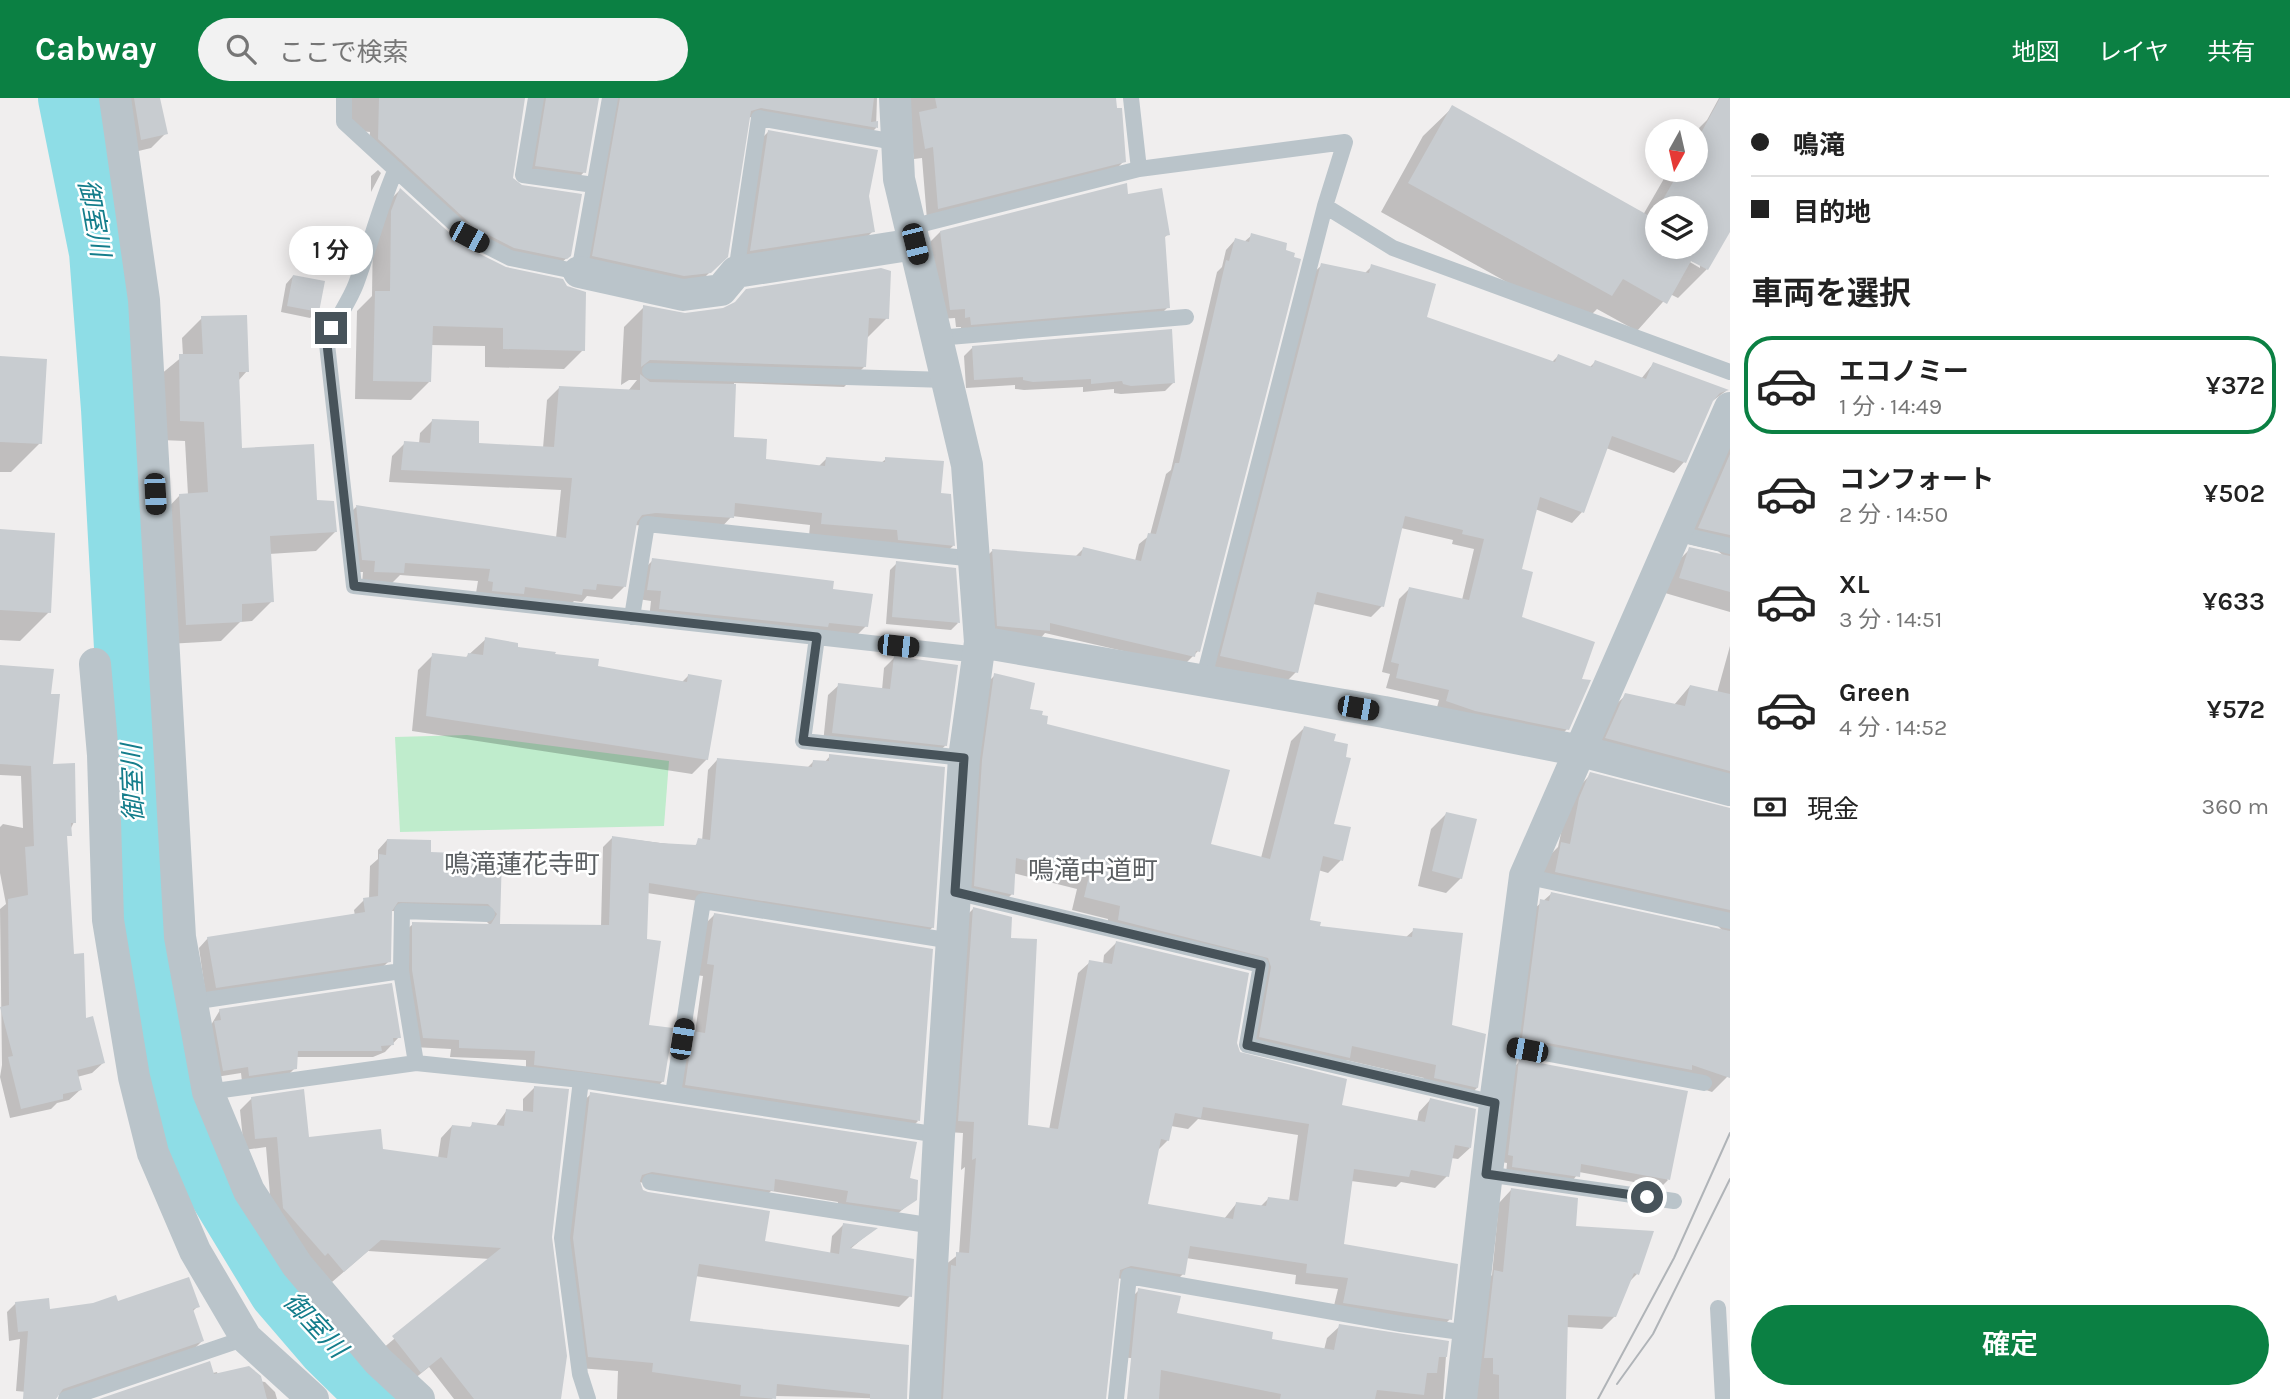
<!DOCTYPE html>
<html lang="ja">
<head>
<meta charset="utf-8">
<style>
	:root { --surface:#fff; --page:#f2f2f2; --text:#222; --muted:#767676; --line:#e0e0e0; --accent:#0b8043 }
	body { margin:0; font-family:Karla,"Noto Sans JP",sans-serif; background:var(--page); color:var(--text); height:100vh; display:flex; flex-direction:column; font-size:26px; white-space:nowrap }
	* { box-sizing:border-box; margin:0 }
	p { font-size:23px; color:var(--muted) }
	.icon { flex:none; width:38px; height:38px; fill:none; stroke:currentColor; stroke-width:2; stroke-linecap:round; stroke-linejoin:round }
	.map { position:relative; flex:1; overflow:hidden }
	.sheet { display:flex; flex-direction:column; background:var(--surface); width:560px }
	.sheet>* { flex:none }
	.hud { display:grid; align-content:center; height:154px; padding:0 21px; background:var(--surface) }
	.needle { width:46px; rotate:188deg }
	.fabs { position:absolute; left:1645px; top:21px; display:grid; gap:14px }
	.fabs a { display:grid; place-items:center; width:63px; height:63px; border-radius:50%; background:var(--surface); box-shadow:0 4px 18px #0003; font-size:35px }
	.end { position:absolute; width:32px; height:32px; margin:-16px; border:9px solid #47535a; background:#fff; box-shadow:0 0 0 4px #fff }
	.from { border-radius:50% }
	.bubble { position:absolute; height:49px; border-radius:24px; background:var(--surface); box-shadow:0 4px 18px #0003; font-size:23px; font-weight:600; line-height:49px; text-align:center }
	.car { position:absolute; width:21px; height:42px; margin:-21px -10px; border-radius:9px; box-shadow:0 0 5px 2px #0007; background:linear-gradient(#222 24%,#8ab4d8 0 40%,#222 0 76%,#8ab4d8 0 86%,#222 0) }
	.hud b { display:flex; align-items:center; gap:24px; height:66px; font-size:26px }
	.hud b+b { border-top:2px solid var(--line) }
	.hud i { width:18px; height:18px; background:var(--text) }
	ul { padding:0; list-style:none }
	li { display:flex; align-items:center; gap:21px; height:98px; margin:0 14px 10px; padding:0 7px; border:4px solid transparent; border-radius:28px }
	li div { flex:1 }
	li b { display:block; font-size:26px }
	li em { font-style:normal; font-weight:600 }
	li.current { border-color:var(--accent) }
	li>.icon { width:63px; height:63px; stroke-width:1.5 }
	h2 { padding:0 21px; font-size:32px; line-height:84px }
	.pay { display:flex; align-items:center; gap:18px; height:77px; padding:0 21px; font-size:26px }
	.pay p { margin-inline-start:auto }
	.button { display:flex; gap:14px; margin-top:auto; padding:14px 21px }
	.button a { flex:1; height:80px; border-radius:42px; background:var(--accent); color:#fff; font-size:28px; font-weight:600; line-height:80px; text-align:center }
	header { display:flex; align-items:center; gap:42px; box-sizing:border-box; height:98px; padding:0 35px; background:var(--accent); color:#fff }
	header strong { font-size:33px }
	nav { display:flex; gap:38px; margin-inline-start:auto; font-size:24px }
	.search { width:490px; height:63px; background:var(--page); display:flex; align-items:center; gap:18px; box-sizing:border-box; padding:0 24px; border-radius:38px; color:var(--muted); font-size:26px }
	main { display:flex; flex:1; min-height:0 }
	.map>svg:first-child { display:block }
	.green { fill:#bfeccc }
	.shadow { fill:#0003; fill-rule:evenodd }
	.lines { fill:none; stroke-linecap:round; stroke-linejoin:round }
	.river { stroke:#8edde6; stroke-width:66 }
	.building { fill:#c8ccd0; fill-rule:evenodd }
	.lane { stroke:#bac4ca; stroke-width:16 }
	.street { stroke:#bac4ca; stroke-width:32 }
	.tram { stroke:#b0b4b8; stroke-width:2 }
	.route { stroke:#47535a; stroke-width:9 }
	.labels { text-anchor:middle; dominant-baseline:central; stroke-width:5; stroke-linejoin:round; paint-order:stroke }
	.water-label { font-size:26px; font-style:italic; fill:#147d8b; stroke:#fff }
	.neighbourhood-label { font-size:26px; fill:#5b5f62; stroke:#fff }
</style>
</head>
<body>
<header>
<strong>Cabway</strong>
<div class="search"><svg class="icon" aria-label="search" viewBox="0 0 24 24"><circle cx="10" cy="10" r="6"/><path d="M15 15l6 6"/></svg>ここで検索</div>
<nav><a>地図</a><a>レイヤ</a><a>共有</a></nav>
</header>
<main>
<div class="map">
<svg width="1730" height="1301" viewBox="0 0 1730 1301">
	<rect width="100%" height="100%" fill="#f0eeee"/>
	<path class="green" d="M467,637L669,663L664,728L400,734L395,639Z"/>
	<path class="shadow" d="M113,0H158L166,35L151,50L126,56Z
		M342,0H524L511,81L570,157L559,167L503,159L369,51L370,34L349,32Z
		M529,0H598L584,74L575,84L526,77Z
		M603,0H877L876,30L867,39L749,19L726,158L700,184L584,167Z
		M904,0H1115L1124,63L1112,75L927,122L922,60L914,61Z
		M1719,0H1730V130L1707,171L1678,200L1670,196L1637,233L1597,211L1582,226L1381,114L1423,38L1452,10L1643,117L1669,72H1696V33L1707,22ZM1657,110H1696V149H1657ZM1683,160L1700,166V170Z
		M768,34L868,98L873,133L861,145L739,164L756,46Z
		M378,72L381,75L371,94V78Z
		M400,92L583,252L564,271L485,269V248L430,247L429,284L411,302L355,301L357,213L372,198L373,133L382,110Z
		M1126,98L1168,136L1163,141L1168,209L1158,219L961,236V229H956L955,220L940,221L930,144L940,134Z
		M1252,137L1198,553L1184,567L1045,535L1039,542L988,537L983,462L992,453L1075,459L1083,451L1135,463L1139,446L1150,437L1166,376L1171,372L1217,174L1222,169L1226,152L1235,142L1244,144Z
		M1322,167L1365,175L1372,168L1425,220L1552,264L1558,258L1589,270L1595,264L1641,281L1653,266L1726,293L1711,304L1684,364L1674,375L1606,350L1582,414L1572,425L1535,411L1520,472V520L1580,582L1567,631L1557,642L1436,613L1439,602L1386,590L1390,576L1382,574L1399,501L1409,491L1462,502L1474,451L1452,446L1453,442L1401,430L1382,508L1371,519L1313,506L1296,574L1286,584L1211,568L1311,177Z
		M293,178L317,213L310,220L281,214L286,186Z
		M644,209L685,217L887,220L866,241L865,268L844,289L734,285L732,340L764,362L818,369L827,360L881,365L886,361L939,397L953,448L940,460L809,438L810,427L732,418L719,432L634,427L624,489L612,501L587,498L582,504L574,503L568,509L476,495L478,483L400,477L390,487L362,486L363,474H350L344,421L356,409L556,440L561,392L389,384L392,358L405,345L419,346L420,335L432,323L477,347L543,350L547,302L559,290L628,293L637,282H629L621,287L624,229Z
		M202,220L247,273L238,283L240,352L315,404L336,433L316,453L269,456L272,503L252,523L240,524L221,543L167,546L161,417L180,397H188L185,343L161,342L160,277L183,258L182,240Z
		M973,249L1174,284L1165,293L1121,296L1114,295V291L1083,294V289L1024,292L1015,291V287L966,290L964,258Z
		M0,260L40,345L11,374H0Z
		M1730,339V514L1665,495L1675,466L1690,451L1725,459L1718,453L1684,445Z
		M0,433L49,514L20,543L0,542Z
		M653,462L831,493L866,528L856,538L649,521L651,503L638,501L643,472Z
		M897,465L958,525L951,532L886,526L890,472Z
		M486,541L596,570L682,584L689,577L707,661L692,676L412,633L418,572L433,557L465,560Z
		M1730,548V699L1592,655L1610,612L1626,597L1674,607L1690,588L1717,595Z
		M894,560L946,647L935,657L823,645L828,597L839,587L882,592L884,570Z
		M0,568L49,597L51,668L74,724L65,742L73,857L85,922L103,965L92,975L77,979L80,992L69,1002L57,1005L51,1011L10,1020L0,979L2,967L0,811L6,806L0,775V729L3,726L23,730L21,678L0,677Z
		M995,577L1045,627L1209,747L1261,760L1291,643L1304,630L1341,762L1328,775L1318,772L1308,823L1318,829L1405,840L1414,832L1477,990L1464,1002L1422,993L1424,980L1346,962L1336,972L1247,952L1256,872L1106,835L1108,821L1072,812L1077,791L1013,775L1012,796L999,809L962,800L982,590Z
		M830,658L933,829L923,838L647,795V929L663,983L653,993L526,976V962L450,959L451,951L413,949L403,835L413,826L490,827L478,815L390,813L389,863L379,873L206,899L199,850L208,840L355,818L354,812L364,802L369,801L370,768L378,761V752L387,742L429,755L500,758L498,827L601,829L603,749L613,739L692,749L702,743L708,672L717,662L807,670L813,664L824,665Z
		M1591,676L1730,711V970L1727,979L1712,994L1679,983L1508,955L1526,818L1551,796L1725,835L1717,827L1541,789L1546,761L1558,749L1565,717L1576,692Z
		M1446,716L1461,780L1446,795L1418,788L1431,731Z
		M973,811L1009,841L1026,1029L1049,1032L1078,875L1090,864L1103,866L1104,857L1116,845L1235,945L1238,956L1340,1008L1417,1024L1419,1014L1430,1002L1470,1050L1458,1061L1451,1060L1447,1078L1435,1090L1401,1084L1396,1089L1351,1083L1342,1147L1450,1221L1438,1233L1332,1216L1338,1191L1295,1186L1296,1177L1186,1160L1183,1176L1171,1188L1116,1180L1087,1301H932L945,1167L959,1156L965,1069L961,1072L963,1035L947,1034L961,823ZM1198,1021L1298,1037L1289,1103L1268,1101L1260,1109L1236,1106L1224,1121L1146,1107L1157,1053L1168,1042L1171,1028L1188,1031Z
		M714,817L918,1023L906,1035L674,999L682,947L695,935L703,878L696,877L702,829Z
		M220,912L399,939L385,954L373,959H296L295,970L288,977L242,984L241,975L216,979L208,932Z
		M1520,963L1668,1082L1661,1089L1579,1074L1571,1085L1506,1076L1507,1065L1501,1064L1513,970Z
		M534,990L550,1139L556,1301H454L429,1269L409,1285L382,1251L490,1161L368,1153L332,1184L272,1121L266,1049L244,1052L240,1012L252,1000L308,1041L438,1060L441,1040L452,1028L468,1031L473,1026L495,1029L507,1012L523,1015V1001Z
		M591,996L908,1082L915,1101L889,1123L836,1115L838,1104L771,1093L760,1103L638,1084L642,1093L763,1145L830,1156L832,1138L844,1126L874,1131L849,1152L910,1198L899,1209L695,1178L688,1224L906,1301L775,1298L772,1301H617L618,1273L578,1270L562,1152L579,1007Z
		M1511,1092L1574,1129L1637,1176L1629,1184L1615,1218L1602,1231L1566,1229L1565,1301H1469L1482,1187L1492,1177L1499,1105Z
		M1139,1192L1175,1217L1270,1243L1324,1252L1327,1240L1340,1228L1447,1244L1443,1301H1135L1139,1261L1121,1259L1126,1205Z
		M16,1205L48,1213L117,1205L198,1208L192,1214L202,1243L193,1252L59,1297L16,1293L20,1241L9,1243L7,1214Z
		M217,1274L218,1277L265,1284L275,1294L277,1301H104Z"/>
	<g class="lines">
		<path class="river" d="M71,0L102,154L114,311L135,697L134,804L160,962L190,1041L281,1191L330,1248L384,1301"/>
	</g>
	<path class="building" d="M134,0H160L168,36L141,42Z
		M379,0H525L513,80L522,87L582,96L571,158L567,161L514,150L475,130L378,41Z
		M546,0H599L586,75L535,68Z
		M620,0H874L871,24L878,23V30L761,10L751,13L728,159L711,175L684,178L592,158Z
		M935,0H1116L1117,10H1122L1126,64L938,111L933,49L925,51L919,14L937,10Z
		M1720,0H1730V134L1708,172L1691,163L1667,206L1623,181L1612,198L1408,85L1452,7L1653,120L1657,112V149H1696V110H1658L1680,72H1696V44Z
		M768,32L878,52L869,98L875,134L750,153Z
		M1127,85L1128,96L1162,90L1170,137L1165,138L1170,210L971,227L970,219L965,220V211L950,212L940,133Z
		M400,90L464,148L506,169L563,181L567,188L586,194L585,253L503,251V230L433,228L431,284L373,283L375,193H390L391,113Z
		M1251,135L1287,145L1286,152L1295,155L1294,159L1301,161L1200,554L1196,553L1195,559L1050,525V533L997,528L992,451L1081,458L1083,449L1141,463L1148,435L1156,436L1175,365H1179L1226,162L1229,163L1235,140L1249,144Z
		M1321,165L1369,175L1371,166L1436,186L1427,219L1555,264L1558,256L1592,269L1595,262L1646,281L1653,264L1729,292L1720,295L1713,303L1686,365L1612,338L1584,415L1540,399L1522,471L1533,474L1522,519L1595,544L1582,581L1591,582L1569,632L1475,613L1446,603L1449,592L1396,580L1399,566L1391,564L1409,489L1469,502L1484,441L1462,436L1463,432L1405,418L1384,509L1317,494L1298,575L1220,558Z
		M881,170L891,173L889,221L869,220L866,269L650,262L641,269L643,207L685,215L723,210L735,204L746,191Z
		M293,177L325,183L319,214L287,208Z
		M247,217L249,274H239L242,350L314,346L317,402L334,403L337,434L270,438L274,504L242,506V524L186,527L179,396L208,394L204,324L180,323L179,256H203L201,218Z
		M1172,231L1175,285L1131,288L1123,286L1122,283L1091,286V281L1033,284L1023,282V279L974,282L972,248Z
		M0,258L47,261L42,346L0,344Z
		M640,276L650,284L736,286L734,339L767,341L766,361L825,368L826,359L885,364V359L944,363L941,395L951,396L955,448L898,442L897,432L821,426L822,415L735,405L734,420L656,415L642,417L637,424L626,489L597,486L596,492L583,491L582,497L525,489L524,496L492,493L493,484L488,483L490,471L405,465L404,475L374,474L375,463L362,462L356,407L566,440L572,380L401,372L404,343L430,345L432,321L479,323V345L554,349L559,288L640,292Z
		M1730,356V437L1698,430Z
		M0,431L55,435L51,515L0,512Z
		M1689,449L1730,458V494L1679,480Z
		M652,460L834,483L833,491L873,496L868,529L829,525L828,529L659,511L661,493L647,492Z
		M896,463L956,470L960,525L892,519Z
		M485,539L518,545V549L556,554L555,556L599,561L598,568L687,584L688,576L722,582L708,662L426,618L432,555L467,559L468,555L483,557Z
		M894,558L958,567L947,648L832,635L838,585L890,591Z
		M0,567L54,571L51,596H60L53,666L75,665L76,725H71L72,738H67L74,856L84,855L86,920L93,918L105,965L77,972L82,992L63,996V1001L21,1011L8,959L13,958L0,909L9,907L8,801L28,797L25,749L34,748L31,668L0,666Z
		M994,575L1035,585L1030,611L1043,613L1042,617L1048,618L1047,626L1230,672L1211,746L1270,761L1304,628L1336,636L1334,643L1348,646L1346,659L1351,660L1334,726L1351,729L1343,763L1323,758L1310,822L1321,824L1320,828L1412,839L1413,830L1463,835L1452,927L1486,936L1478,990L1434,980L1436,967L1352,948L1350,960L1259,939L1271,869L1268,860L1118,822L1120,808L1084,799L1089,778L1016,760L1014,797L974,788L982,662Z
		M1690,587L1730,596V673L1605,640L1625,595L1685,608Z
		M829,656L945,669L934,830L649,785L647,841L661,843L649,927L673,930L664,984L534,967L535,953L459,950V942L423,940L412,872V824L491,826L497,816L488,806L398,804L392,813L391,864L216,890L207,839L365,814L363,800L378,798L379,756L386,757L387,741L431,742V754L502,757L500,826L609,827L612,738L660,745L696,747L698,740L710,742L717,660L812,669L813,662L829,663Z
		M1590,674L1730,710V812L1555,774L1561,744L1570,746L1579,700Z
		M1446,714L1477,721L1462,781L1432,773Z
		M1551,794L1730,833V980L1692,967V972L1522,940L1540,801L1549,803Z
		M973,809L1012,819L1011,840L1037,841L1028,1027L1058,1031L1089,862L1112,866L1116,843L1249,875L1237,945L1240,954L1347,981L1342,1007L1425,1024L1430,1000L1476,1011L1471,1050L1455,1047L1449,1079L1411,1072L1409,1079L1354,1071L1344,1146L1458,1166L1452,1222L1343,1205L1348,1180L1306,1175L1307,1166L1190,1148L1185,1177L1131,1168L1120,1172L1106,1301H943L951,1167L956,1168V1154L969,1155L976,1060L972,1062L974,1024L958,1023ZM1203,1009L1309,1026L1298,1103L1268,1099L1266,1108L1236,1104L1233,1121L1148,1106L1161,1041L1169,1043L1175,1015L1201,1020Z
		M714,815L933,851L920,1023L685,987L693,933L705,935L714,867L707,866Z
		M392,885L401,940H393L394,947L381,948L382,953H298L297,971L249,978L248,969L223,973L214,923L221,922L219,911Z
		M1519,961L1688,993L1670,1082L1581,1066L1580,1079L1512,1069L1513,1058L1508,1057Z
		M534,988L569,991L552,1139L567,1258L561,1301H474L441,1259L421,1275L392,1238L501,1150L381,1142L344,1174L328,1155L325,1158L283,1110L277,1039L255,1041L251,999L304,991L309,1039L381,1031L383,1051L447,1060L452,1027L471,1029L472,1024L504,1028L506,1011L533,1014Z
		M590,994L917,1044L910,1080L918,1082L917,1102L902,1112L846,1104L848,1093L775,1081L774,1093L652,1074L642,1077L640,1083L643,1092L648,1094L770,1113L765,1143L839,1156L843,1125L878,1130L850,1150L914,1161L912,1199L699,1166L690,1223L909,1247L907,1301H870V1296L777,1286L776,1301L740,1298L741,1287L652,1274L653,1265L588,1259L573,1140Z
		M1511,1090L1578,1100L1576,1128L1654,1133L1639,1177L1634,1175L1616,1219L1568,1217L1566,1301H1499V1277L1493,1276V1260H1484L1494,1172L1503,1174Z
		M189,1179L200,1209L193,1211L204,1243L63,1291L56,1301H23L28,1233L18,1234L15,1204L49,1200L50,1211L93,1205L116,1197L118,1203Z
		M1138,1190L1181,1198L1177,1215L1273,1234L1272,1241L1334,1252L1339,1226L1449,1243L1447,1259H1439L1437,1275H1427L1424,1297L1377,1292L1375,1301H1280L1281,1296L1161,1272L1159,1301H1127Z
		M210,1263L214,1276L249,1268L261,1278L267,1301H99Z"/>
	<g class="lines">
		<path class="lane" d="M344,0V24L469,139L510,160L579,174L610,0
			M536,0L523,77L594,87
			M1131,0L1139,71
			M396,71C379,110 370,148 356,186C348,207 333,224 327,246L354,488L979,557
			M1325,108L1393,150L1730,274
			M911,129L1139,71L1345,44L1325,108L1203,583
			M736,174L759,20L895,44
			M937,240L1186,219
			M650,273L947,282
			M1675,435L1730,448
			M632,519L647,426L975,461
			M817,539L803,643L964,660
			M1525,778L1730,823
			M955,794L1261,867L1247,947L1495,1005
			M192,904L401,873
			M1502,947L1704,985
			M416,965L401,873L402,813L487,816
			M581,982L562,1140L580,1276L588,1301
			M208,994L416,965L581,982L939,1037
			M673,996L703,803L952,843
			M1486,1076L1674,1103
			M650,1084L934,1128
			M1718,1210L1723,1301
			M66,1301L246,1240
			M1116,1301L1129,1178L1401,1226L1469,1235"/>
		<path class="street" d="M115,0L144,202L180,839L208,994L249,1093L297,1167L378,1263L419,1301
			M895,0L899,81L967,367L980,544L1384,614L1581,653L1730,692
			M579,174L683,197L721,192L736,174L915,146
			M95,566L103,657L108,822L134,979L153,1055L195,1153L246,1240L313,1301
			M925,1301L939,1037L964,660L980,544
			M1461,1301L1495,1005L1525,778L1730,310"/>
		<path class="tram" d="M1617,1286L1653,1236L1730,1081
			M1598,1301L1674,1160L1730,1035"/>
	</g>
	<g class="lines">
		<path class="route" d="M331,230L327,246L354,488L817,539L803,643L964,660L955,794L1261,867L1247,947L1495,1005L1486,1076L1647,1099"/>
	</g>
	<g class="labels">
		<g class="water-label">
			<text transform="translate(94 120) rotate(80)">御室川</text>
			<text transform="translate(133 685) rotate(-92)">御室川</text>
			<text transform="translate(315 1227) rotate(47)">御室川</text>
		</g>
		<g class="neighbourhood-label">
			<text x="522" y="766">鳴滝蓮花寺町</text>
			<text x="1093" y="772">鳴滝中道町</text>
		</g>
	</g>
</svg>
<div class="fabs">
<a><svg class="needle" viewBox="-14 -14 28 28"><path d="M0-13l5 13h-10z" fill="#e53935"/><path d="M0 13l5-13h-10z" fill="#767676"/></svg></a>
<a><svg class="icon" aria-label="layers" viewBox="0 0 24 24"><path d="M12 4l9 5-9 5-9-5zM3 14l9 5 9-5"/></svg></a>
</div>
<i class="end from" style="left:1647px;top:1099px"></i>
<i class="end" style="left:331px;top:230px"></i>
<div class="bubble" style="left:289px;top:128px;width:84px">1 分</div>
<i class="car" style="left:469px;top:139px;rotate:118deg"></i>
<i class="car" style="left:915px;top:146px;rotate:166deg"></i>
<i class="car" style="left:155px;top:396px;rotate:177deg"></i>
<i class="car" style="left:898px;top:548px;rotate:96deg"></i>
<i class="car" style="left:1358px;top:610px;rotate:100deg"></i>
<i class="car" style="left:682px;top:941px;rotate:9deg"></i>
<i class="car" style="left:1527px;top:952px;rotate:281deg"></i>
</div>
<section class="sheet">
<div class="hud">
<b><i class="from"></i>鳴滝</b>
<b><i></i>目的地</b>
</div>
<h2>車両を選択</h2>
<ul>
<li class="current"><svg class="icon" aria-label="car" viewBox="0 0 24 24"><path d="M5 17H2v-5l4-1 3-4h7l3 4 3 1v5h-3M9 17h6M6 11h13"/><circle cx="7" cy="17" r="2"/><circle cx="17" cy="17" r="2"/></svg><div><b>エコノミー</b><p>1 分 · 14:49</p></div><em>¥372</em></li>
<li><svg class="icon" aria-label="car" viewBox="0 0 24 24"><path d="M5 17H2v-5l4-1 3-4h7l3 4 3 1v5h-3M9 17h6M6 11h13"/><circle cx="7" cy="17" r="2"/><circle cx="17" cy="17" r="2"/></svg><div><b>コンフォート</b><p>2 分 · 14:50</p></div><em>¥502</em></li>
<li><svg class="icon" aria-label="car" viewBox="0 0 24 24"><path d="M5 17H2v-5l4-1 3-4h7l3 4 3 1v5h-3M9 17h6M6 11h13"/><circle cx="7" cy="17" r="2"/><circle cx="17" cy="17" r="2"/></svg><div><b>XL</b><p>3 分 · 14:51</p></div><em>¥633</em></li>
<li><svg class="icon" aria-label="car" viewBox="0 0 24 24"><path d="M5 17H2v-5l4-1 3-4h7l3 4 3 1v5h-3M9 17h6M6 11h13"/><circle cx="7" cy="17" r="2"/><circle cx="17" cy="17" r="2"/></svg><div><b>Green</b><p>4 分 · 14:52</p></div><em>¥572</em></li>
</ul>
<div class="pay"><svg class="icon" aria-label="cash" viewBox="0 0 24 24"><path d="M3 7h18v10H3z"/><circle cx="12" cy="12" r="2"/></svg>現金<p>360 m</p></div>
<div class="button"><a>確定</a></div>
</section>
</main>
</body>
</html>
